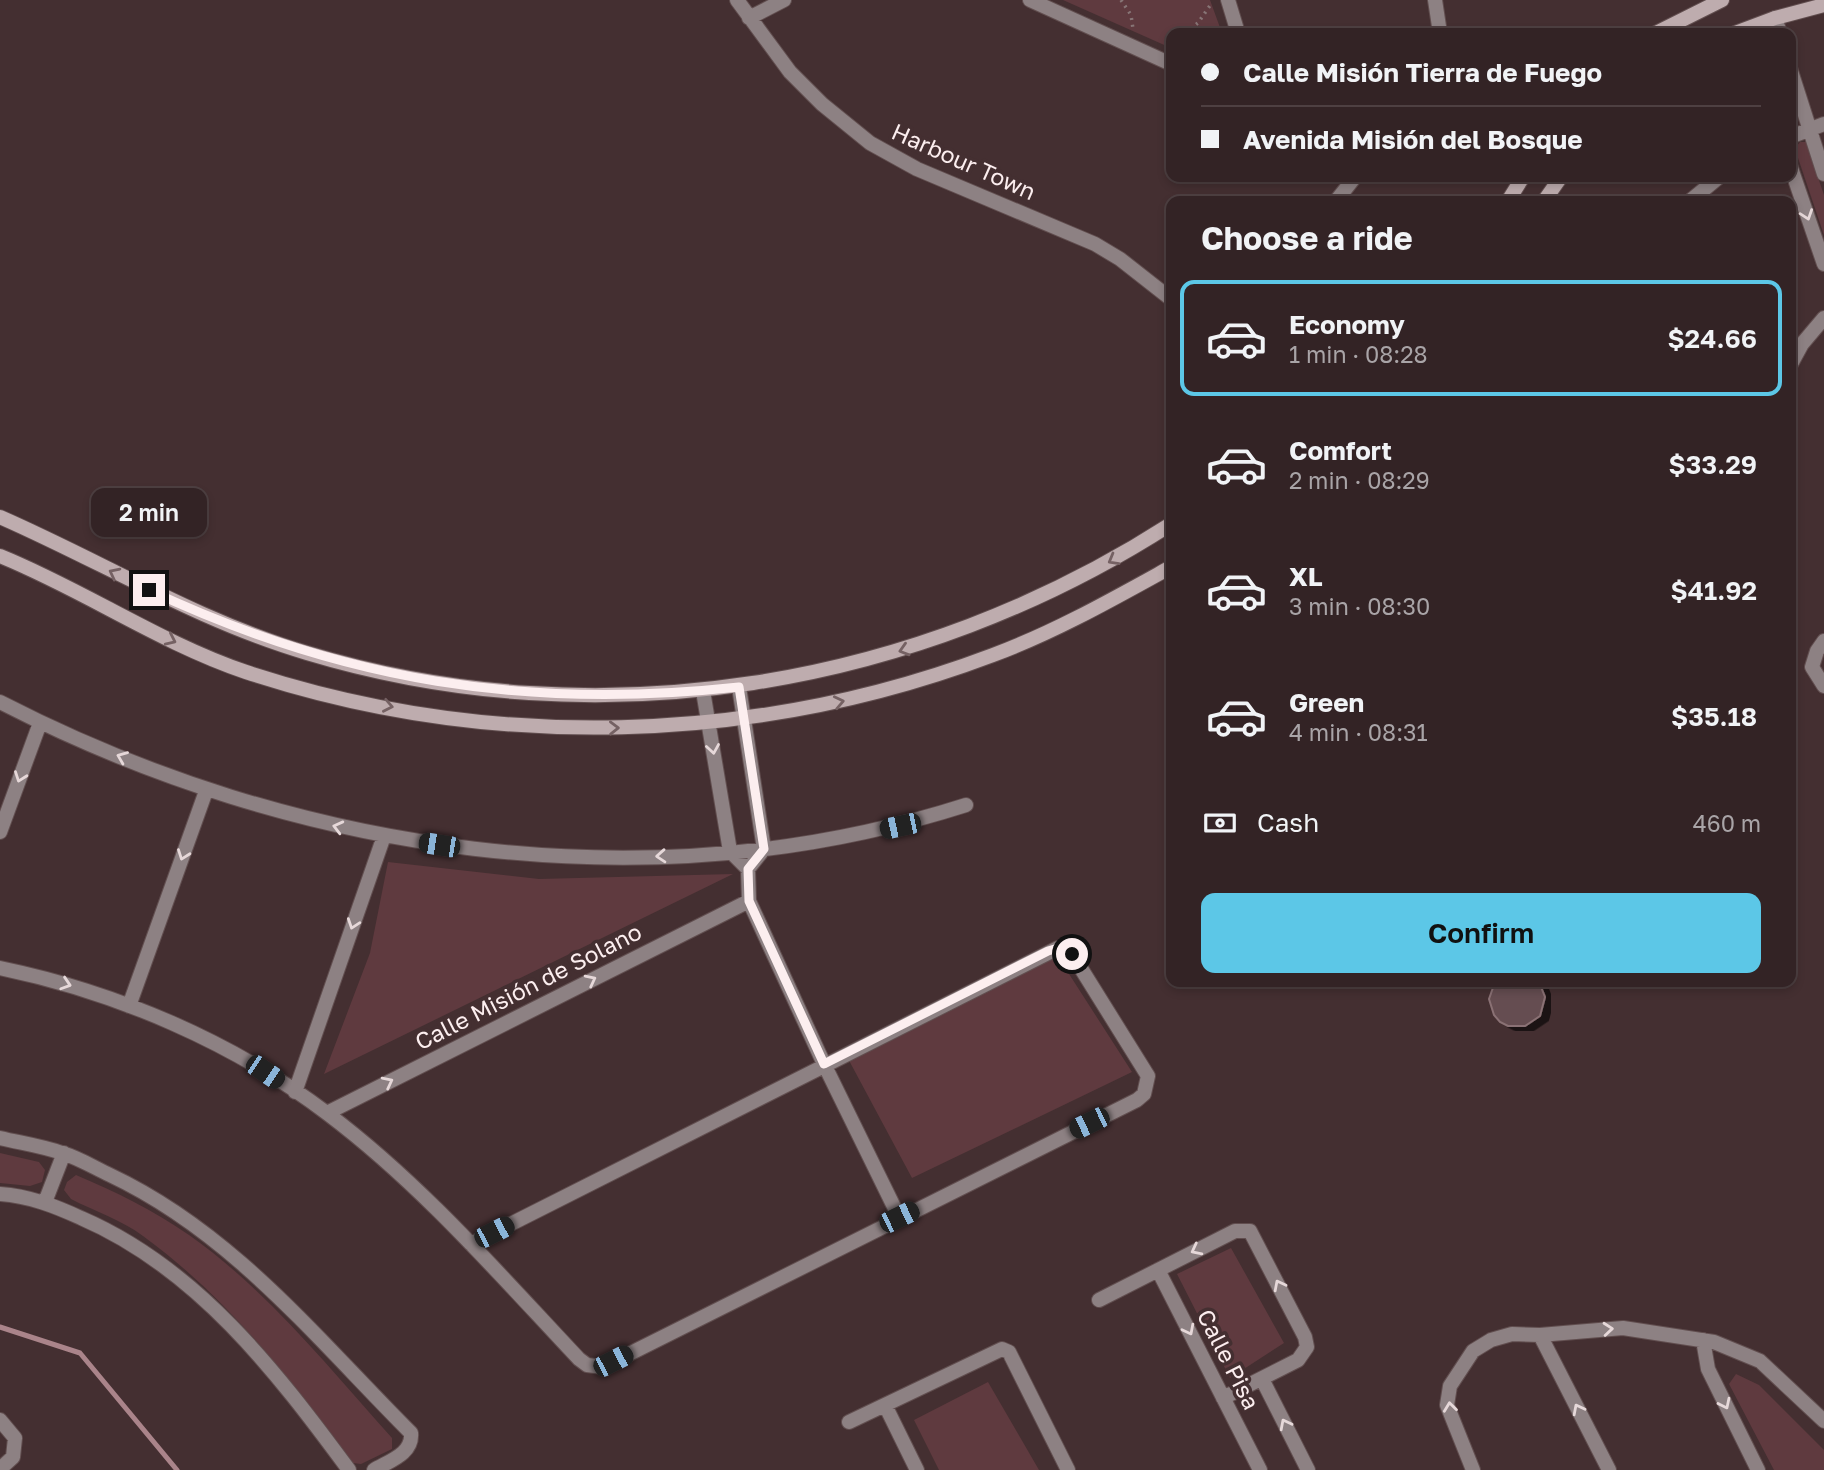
<!DOCTYPE html>
<html lang="en">
<head>
<meta charset="utf-8">
<style>
	:root { --surface:#332325; --page:#3b2b2d; --text:#f1f3f6; --muted:#a9a4a7; --line:#4e4042; --accent:#5cc7e7 }
	body { margin:0; font-family:"Golos Text",sans-serif; background:var(--page); color:var(--text); height:100vh; display:flex; flex-direction:column; font-size:26px; white-space:nowrap }
	* { box-sizing:border-box; margin:0 }
	p { font-size:23px; color:var(--muted) }
	.icon { flex:none; width:38px; height:38px; fill:none; stroke:currentColor; stroke-width:2; stroke-linecap:round; stroke-linejoin:round }
	.map { position:relative; flex:1; overflow:hidden }
	.drawer { position:absolute; left:1166px; top:196px; width:630px; height:791px; display:flex; flex-direction:column; background:var(--surface); border-radius:14px; box-shadow:0 4px 10px #0003,0 0 0 2px var(--line) }
	.drawer>* { flex:none }
	.hud { position:absolute; left:1166px; top:28px; width:630px; height:154px; border-radius:14px; box-shadow:0 4px 10px #0003,0 0 0 2px var(--line); display:grid; align-content:center; height:154px; padding:0 35px; background:var(--surface) }
	.end { position:absolute; width:32px; height:32px; margin:-16px; border:9px solid #fceeef; background:#111; box-shadow:0 0 0 4px #111 }
	.from { border-radius:50% }
	.bubble { position:absolute; height:49px; border-radius:14px; background:var(--surface); box-shadow:0 4px 10px #0003,0 0 0 2px var(--line); font-size:23px; font-weight:600; line-height:49px; text-align:center }
	.car { position:absolute; width:21px; height:42px; margin:-21px -10px; border-radius:9px; box-shadow:0 0 5px 2px #0007; background:linear-gradient(#222 24%,#8ab4d8 0 40%,#222 0 76%,#8ab4d8 0 86%,#222 0) }
	.hud b { display:flex; align-items:center; gap:24px; height:66px; font-size:26px }
	.hud b+b { border-top:2px solid var(--line) }
	.hud i { width:18px; height:18px; background:var(--text) }
	ul { padding:0; list-style:none }
	li { display:flex; align-items:center; gap:21px; height:116px; margin:0 14px 10px; padding:0 21px; border:4px solid transparent; border-radius:14px }
	li div { flex:1 }
	li b { display:block; font-size:26px }
	li em { font-style:normal; font-weight:600 }
	li.active { border-color:var(--accent) }
	li>.icon { width:63px; height:63px; stroke-width:1.5 }
	h2 { padding:0 35px; font-size:32px; line-height:84px }
	.pay { display:flex; align-items:center; gap:18px; height:77px; padding:0 35px; font-size:26px }
	.pay p { margin-inline-start:auto }
	.action { display:flex; gap:14px; margin-top:auto; padding:14px 35px }
	.action a { flex:1; height:80px; border-radius:14px; background:var(--accent); color:#111; font-size:28px; font-weight:600; line-height:80px; text-align:center }
	.map>svg:first-child { display:block }
	.green { fill:#5f3a3f }
	.lines { fill:none; stroke-linecap:round; stroke-linejoin:round }
	.stream { stroke:#aa848a; stroke-width:5 }
	.building { fill:#654e51; stroke:#8a7174; stroke-width:2; filter:url(#shadow) }
	.street-casing { stroke:#614e4f; stroke-width:16 }
	.secondary-casing { stroke:#614e4f; stroke-width:16 }
	.path { stroke:#877576; stroke-width:3.5; stroke-dasharray:2 5; stroke-linecap:butt }
	.street { stroke:#8d8183; stroke-width:14 }
	.secondary { stroke:#beacae; stroke-width:14 }
	.oneway { stroke:#e6d8d9 }
	.oneway2 { stroke:#756163 }
	.route { stroke:#fceeef; stroke-width:9 }
	.labels { text-anchor:middle; dominant-baseline:central; stroke-width:7; stroke-linejoin:round; paint-order:stroke }
	.street-label { font-size:23px; fill:#fceeef; stroke:#442f31 }
</style>
</head>
<body>
<div class="map">
<svg width="1824" height="1470" viewBox="0 0 1824 1470">
	<defs>
		<filter id="shadow"><feDropShadow dx="8" dy="4.5" stdDeviation="0" flood-color="#0009"/></filter>
	</defs>
	<rect width="100%" height="100%" fill="#442f31"/>
	<path class="green" d="M1063,0H1210L1222,33H1171V48Z
		M1800,142H1806L1824,195V235L1796,152V147Z
		M388,862L539,879L733,874L324,1074L370,953Z
		M1053,949L1132,1072L912,1178L845,1053Z
		M0,1153L39,1162L45,1170L42,1182L30,1186L0,1183Z
		M76,1175C116,1192 153,1210 189,1235C267,1290 329,1368 392,1438V1449L361,1464L353,1463C291,1379 228,1298 143,1236C122,1220 94,1211 71,1199L64,1190L67,1182Z
		M1231,1248L1284,1343L1230,1378L1177,1274Z
		M1736,1374L1759,1385L1824,1450V1470H1774L1729,1384Z
		M988,1382L1039,1470H939L914,1420Z"/>
	<g class="lines">
		<path class="stream" d="M0,1327L80,1353L177,1470"/>
	</g>
	<path class="building" d="M1495,982H1539L1545,997L1540,1016L1525,1026H1508L1500,1022L1494,1015L1489,999Z"/>
	<g class="lines">
		<g class="street-casing">
			<path id="street" d="M737,0L790,72L822,104L870,143L917,169L1095,244L1120,259L1171,299
				M1030,0L1171,64
				M1228,0L1238,33
				M1435,0L1440,33
				M749,18L784,0
				M1775,18L1780,33
				M1790,68L1824,174
				M1790,137L1824,124
				M1790,165L1824,264
				M1336,201L1355,177
				M1690,201L1719,177
				M1790,366L1802,344L1824,318
				M1824,641L1817,651L1812,667L1824,686
				M739,687L764,849L748,869L749,901L824,1064L899,1217
				M703,691L730,851L748,869
				M0,702C295,854 647,907 966,805
				M0,832L40,723
				M0,968C116,992 233,1042 328,1114C421,1184 499,1274 579,1359L587,1365L603,1367L1137,1100L1144,1094L1148,1076L1072,954L1058,948L471,1244
				M129,1006L206,791
				M295,1092L384,836
				M327,1113L749,901
				M0,1138C21,1143 42,1146 62,1153C79,1158 95,1168 110,1175C233,1233 317,1339 411,1433C413,1454 389,1461 374,1470
				M0,1194C29,1196 55,1206 81,1218C197,1268 276,1371 349,1470
				M45,1202L64,1153
				M1158,1270L1260,1470
				M1099,1300L1235,1231H1250L1305,1337L1307,1347L1298,1360L1223,1398
				M1540,1335L1609,1470
				M1703,1340L1708,1369L1758,1470
				M1262,1379L1308,1470
				M885,1405L917,1470
				M0,1420L15,1438L13,1457L0,1469
				M849,1422L1002,1349L1009,1352L1068,1470
				M1473,1470L1447,1405L1450,1386L1473,1351L1491,1340L1512,1334L1540,1335L1623,1328L1714,1342L1760,1361L1824,1421"/>
		</g>
		<g class="secondary-casing">
			<path id="secondary" d="M1656,33L1722,0
				M1735,33L1775,18L1824,5
				M1508,201L1523,177
				M1544,201L1561,177
				M0,517C103,562 198,621 307,653C599,741 916,688 1171,524
				M0,556C84,590 160,643 246,672C489,752 755,745 993,655C1055,632 1113,599 1171,567"/>
		</g>
		<path class="path" d="M1121,0L1131,15L1133,29
			M1185,33L1198,23L1211,4"/>
		<use href="#street" class="street"/>
		<use href="#secondary" class="secondary"/>
	</g>
	<defs><path id="oneway-chevron" d="M-2-3.5L2.5 0L-2 3.5" fill="none" stroke-width="1.6" stroke-linecap="round" stroke-linejoin="round" transform="scale(1.75)"/></defs>
	<g class="oneway">
		<use href="#oneway-chevron" transform="translate(1807 215) rotate(71)"/>
		<use href="#oneway-chevron" transform="translate(713 749) rotate(81)"/>
		<use href="#oneway-chevron" transform="translate(122 757) rotate(-158)"/>
		<use href="#oneway-chevron" transform="translate(20 777) rotate(110)"/>
		<use href="#oneway-chevron" transform="translate(338 827) rotate(-166)"/>
		<use href="#oneway-chevron" transform="translate(183 855) rotate(110)"/>
		<use href="#oneway-chevron" transform="translate(661 856) rotate(176)"/>
		<use href="#oneway-chevron" transform="translate(353 924) rotate(109)"/>
		<use href="#oneway-chevron" transform="translate(591 980) rotate(-27)"/>
		<use href="#oneway-chevron" transform="translate(66 984) rotate(18)"/>
		<use href="#oneway-chevron" transform="translate(388 1082) rotate(-27)"/>
		<use href="#oneway-chevron" transform="translate(1196 1250) rotate(153)"/>
		<use href="#oneway-chevron" transform="translate(1279 1285) rotate(-117)"/>
		<use href="#oneway-chevron" transform="translate(1608 1329) rotate(-5)"/>
		<use href="#oneway-chevron" transform="translate(1189 1330) rotate(63)"/>
		<use href="#oneway-chevron" transform="translate(1725 1404) rotate(64)"/>
		<use href="#oneway-chevron" transform="translate(1450 1407) rotate(-97)"/>
		<use href="#oneway-chevron" transform="translate(1578 1409) rotate(-117)"/>
		<use href="#oneway-chevron" transform="translate(1285 1424) rotate(-117)"/>
	</g>
	<g class="oneway2">
		<use href="#oneway-chevron" transform="translate(1113 560) rotate(150)"/>
		<use href="#oneway-chevron" transform="translate(114 573) rotate(-153)"/>
		<use href="#oneway-chevron" transform="translate(171 640) rotate(25)"/>
		<use href="#oneway-chevron" transform="translate(904 650) rotate(163)"/>
		<use href="#oneway-chevron" transform="translate(839 702) rotate(-12)"/>
		<use href="#oneway-chevron" transform="translate(388 706) rotate(11)"/>
		<use href="#oneway-chevron" transform="translate(614 728) rotate(-1)"/>
	</g>
	<g class="lines">
		<path class="route" d="M149,590C343,681 526,710 739,687L764,849L748,869L749,901L824,1064L1048,951L1058,948L1072,954"/>
	</g>
	<g class="labels">
		<g class="street-label">
			<text transform="translate(964 161) rotate(24)">Harbour Town</text>
			<text transform="translate(528 986) rotate(-27)">Calle Misión de Solano</text>
			<text transform="translate(1229 1359) rotate(63)">Calle Pisa</text>
		</g>
	</g>
</svg>
<i class="end from" style="left:1072px;top:954px"></i>
<i class="end" style="left:149px;top:590px"></i>
<div class="bubble" style="left:91px;top:488px;width:116px">2 min</div>
<i class="car" style="left:900px;top:826px;rotate:258deg"></i>
<i class="car" style="left:439px;top:845px;rotate:279deg"></i>
<i class="car" style="left:265px;top:1072px;rotate:124deg"></i>
<i class="car" style="left:1089px;top:1123px;rotate:244deg"></i>
<i class="car" style="left:899px;top:1217px;rotate:64deg"></i>
<i class="car" style="left:494px;top:1232px;rotate:63deg"></i>
<i class="car" style="left:613px;top:1361px;rotate:63deg"></i>
<div class="hud">
<b><i class="from"></i>Calle Misión Tierra de Fuego</b>
<b><i></i>Avenida Misión del Bosque</b>
</div>
<section class="drawer">
<h2>Choose a ride</h2>
<ul>
<li class="active"><svg class="icon" aria-label="car" viewBox="0 0 24 24"><path d="M5 17H2v-5l4-1 3-4h7l3 4 3 1v5h-3M9 17h6M6 11h13"/><circle cx="7" cy="17" r="2"/><circle cx="17" cy="17" r="2"/></svg><div><b>Economy</b><p>1 min · 08:28</p></div><em>$24.66</em></li>
<li><svg class="icon" aria-label="car" viewBox="0 0 24 24"><path d="M5 17H2v-5l4-1 3-4h7l3 4 3 1v5h-3M9 17h6M6 11h13"/><circle cx="7" cy="17" r="2"/><circle cx="17" cy="17" r="2"/></svg><div><b>Comfort</b><p>2 min · 08:29</p></div><em>$33.29</em></li>
<li><svg class="icon" aria-label="car" viewBox="0 0 24 24"><path d="M5 17H2v-5l4-1 3-4h7l3 4 3 1v5h-3M9 17h6M6 11h13"/><circle cx="7" cy="17" r="2"/><circle cx="17" cy="17" r="2"/></svg><div><b>XL</b><p>3 min · 08:30</p></div><em>$41.92</em></li>
<li><svg class="icon" aria-label="car" viewBox="0 0 24 24"><path d="M5 17H2v-5l4-1 3-4h7l3 4 3 1v5h-3M9 17h6M6 11h13"/><circle cx="7" cy="17" r="2"/><circle cx="17" cy="17" r="2"/></svg><div><b>Green</b><p>4 min · 08:31</p></div><em>$35.18</em></li>
</ul>
<div class="pay"><svg class="icon" aria-label="cash" viewBox="0 0 24 24"><path d="M3 7h18v10H3z"/><circle cx="12" cy="12" r="2"/></svg>Cash<p>460 m</p></div>
<div class="action"><a>Confirm</a></div>
</section>
</div>
</body>
</html>
